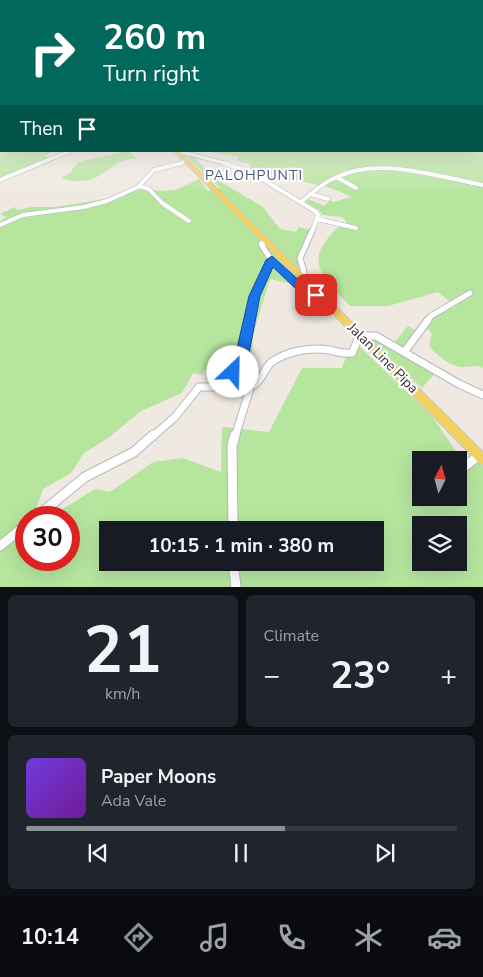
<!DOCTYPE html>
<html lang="en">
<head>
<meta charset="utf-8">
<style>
	body { margin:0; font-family:"Nunito Sans",sans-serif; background:#20242c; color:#f1f3f6; height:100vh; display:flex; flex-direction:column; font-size:19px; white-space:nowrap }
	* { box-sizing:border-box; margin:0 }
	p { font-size:16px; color:#9ea1a6 }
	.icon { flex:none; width:28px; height:28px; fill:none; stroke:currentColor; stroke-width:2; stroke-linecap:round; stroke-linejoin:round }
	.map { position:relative; height:587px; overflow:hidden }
	.sheet { display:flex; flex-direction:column; gap:8px; padding:8px; background:#0d0f14; flex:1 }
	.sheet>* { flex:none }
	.guide { position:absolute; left:0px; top:0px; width:484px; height:152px; box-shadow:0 5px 20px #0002; background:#00695c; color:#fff; overflow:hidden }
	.needle { width:32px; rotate:6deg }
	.tools { position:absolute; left:412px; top:451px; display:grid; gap:10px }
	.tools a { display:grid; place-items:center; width:55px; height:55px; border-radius:0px; background:#171b24; box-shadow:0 5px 20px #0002; font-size:25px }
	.speed { position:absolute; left:15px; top:506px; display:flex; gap:10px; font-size:25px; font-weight:700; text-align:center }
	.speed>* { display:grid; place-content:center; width:65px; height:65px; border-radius:50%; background:#171b24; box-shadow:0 5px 20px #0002; line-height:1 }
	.speed .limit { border:8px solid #d22; background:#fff; color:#111 }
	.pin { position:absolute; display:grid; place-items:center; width:42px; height:42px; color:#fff; margin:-21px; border-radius:10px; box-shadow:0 2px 8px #0006 }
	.me { position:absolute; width:55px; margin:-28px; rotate:24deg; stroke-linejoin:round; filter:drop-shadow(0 0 4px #0008) }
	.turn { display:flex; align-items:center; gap:18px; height:105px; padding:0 20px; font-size:22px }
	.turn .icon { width:65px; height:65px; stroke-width:2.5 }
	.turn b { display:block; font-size:35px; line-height:42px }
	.then { display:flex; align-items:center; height:48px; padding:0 20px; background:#0003; gap:10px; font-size:19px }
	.big { font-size:38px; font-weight:700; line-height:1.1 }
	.sheet .card { flex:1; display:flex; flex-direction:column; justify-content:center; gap:8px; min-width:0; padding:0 18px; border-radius:8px; background:#20242c }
	.sheet .dial { align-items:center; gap:0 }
	.dial b { font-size:65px; line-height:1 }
	.song { display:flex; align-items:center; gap:15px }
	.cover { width:60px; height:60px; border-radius:8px; background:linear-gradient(135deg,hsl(260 70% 55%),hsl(280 70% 35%)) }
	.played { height:5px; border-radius:2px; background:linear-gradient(90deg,#8c9099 60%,#363941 60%) }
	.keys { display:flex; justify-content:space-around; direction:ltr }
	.heat { display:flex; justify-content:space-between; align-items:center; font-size:28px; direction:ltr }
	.sheet .tiles { flex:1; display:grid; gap:8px; grid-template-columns:1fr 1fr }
	.card:last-child { grid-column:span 2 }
	.trip { position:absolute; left:99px; top:521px; width:285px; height:50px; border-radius:0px; background:#171b24; box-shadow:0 5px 20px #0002; font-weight:700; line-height:50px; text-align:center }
	.tabs { display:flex; height:80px; justify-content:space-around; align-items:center; background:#090b0e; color:#9ea1a6 }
	.tabs .icon { width:35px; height:35px }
	.tabs .current { color:#8c9099 }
	.tabs b { font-size:22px; color:#f1f3f6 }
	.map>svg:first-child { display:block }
	.green { fill:#b6e59e; fill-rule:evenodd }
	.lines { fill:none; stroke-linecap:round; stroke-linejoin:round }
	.minor-far4-casing { stroke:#b4b7c1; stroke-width:4.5 }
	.minor-far3-casing { stroke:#b4b7c1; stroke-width:5 }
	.minor-far2-casing { stroke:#b4b7c1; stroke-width:7 }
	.minor-far1-casing { stroke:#b4b7c1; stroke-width:9 }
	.minor-casing { stroke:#b4b7c1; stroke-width:11 }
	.major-casing { stroke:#c9c9c9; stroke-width:2 }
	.minor-far4 { stroke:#fff; stroke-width:3 }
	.minor-far3 { stroke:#fff; stroke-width:4 }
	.minor-far2 { stroke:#fff; stroke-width:5 }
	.minor-far1 { stroke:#fff; stroke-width:7 }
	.minor { stroke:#fff; stroke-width:9 }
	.major { fill:#f2d163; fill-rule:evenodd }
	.route { fill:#1a73e8; stroke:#114b97 }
	.labels { text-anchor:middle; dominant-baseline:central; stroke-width:4.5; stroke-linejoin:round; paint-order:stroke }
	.far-quarter-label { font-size:14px; letter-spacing:1px; fill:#4d5680; stroke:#fff }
	.street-label { font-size:14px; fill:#2e2e2e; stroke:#fff }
</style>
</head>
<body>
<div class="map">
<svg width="483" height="587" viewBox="0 0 483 587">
	<rect width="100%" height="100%" fill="#efe9e1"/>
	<path class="green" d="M483,112V368C477,365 470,367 463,367C450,367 437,355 429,346L432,334L421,321L439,311L456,307L438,292L388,306H350C333,287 306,268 325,242C332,233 336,227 347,222L342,217L323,215L319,210L305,202L308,199L324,206L330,200L333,202L352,197L331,188L296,180H283L278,176L280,172L270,167L263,175L256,173L258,170L249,167L251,164L237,161L239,157L205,151H482Z
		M0,113L1,151H51L46,156L54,161L0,182Z
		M127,151H131L129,153L139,159C106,156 105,192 61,178L70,173L78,162Z
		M192,155L208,160L195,159L209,172L216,175V179L263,207L280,229L296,232L299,227L311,230L298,253L299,266L292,284L270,279L253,335L252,356L219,353L202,375L193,373L182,393L141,411L107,439L84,453L71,473L43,489L33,517L26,518V537L24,544L26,542V560H69V518L50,517L95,489L110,492L153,462L183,458L221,472L222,427L269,432L302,368H342L348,352L356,343L432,416L462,460L483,464V587H0V221L7,217L0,214L15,207L17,210L32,207H55L111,198L144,188L157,191L175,190L199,179L208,191L220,188L187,157ZM421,460H459V498H421ZM421,525H459V562H421ZM108,530H375V562H108Z
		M408,326L420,333L409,352L436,372L422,388L371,340L377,336L393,344Z"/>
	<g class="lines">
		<g class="minor-far4-casing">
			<path id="minor-far4" d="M178,151L228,164
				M38,164L70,151
				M180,164L185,160"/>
		</g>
		<g class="minor-far3-casing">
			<path id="minor-far3" d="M224,163L252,173L315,211L318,215L312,232
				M263,178L269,173
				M338,178L356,188
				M0,180L41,163
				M139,186L149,189L162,203L189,221
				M311,194L328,199
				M301,202C313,192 324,182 339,176C383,157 439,177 483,185
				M317,219L356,228
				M0,225L23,215L84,207L107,201L138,187L154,170L182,163"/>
		</g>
		<g class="minor-far2-casing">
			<path id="minor-far2" d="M266,241L261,244C274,267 296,287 320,297
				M303,278L304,272L300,258L312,231
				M248,321L254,297L272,260
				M427,321L431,316L470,293"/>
		</g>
		<g class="minor-far1-casing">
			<path id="minor-far1" d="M362,336H376L459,384L483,395
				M405,351L428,320
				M216,361L233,373
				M232,375L254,385C263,379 264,367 273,361C289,351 310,347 329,350C337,352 343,354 352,353L360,335
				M152,437L175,417L199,387H219C239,367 243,347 248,320
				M235,437L251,385"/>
		</g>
		<g class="minor-casing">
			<path id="minor" d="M459,471L478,456
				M35,518L85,477L134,452L153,435
				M233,530L232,446L235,435
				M0,546L26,525
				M233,562L236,587"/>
		</g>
		<g class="major-casing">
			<path id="major" d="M174,151H179L483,452V464L479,463Z"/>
		</g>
		<use href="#minor-far4" class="minor-far4"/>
		<use href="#minor-far3" class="minor-far3"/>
		<use href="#minor-far2" class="minor-far2"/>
		<use href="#minor-far1" class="minor-far1"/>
		<use href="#minor" class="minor"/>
		<use href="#major" class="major"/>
	</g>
	<linearGradient id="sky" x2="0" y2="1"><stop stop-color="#7abfeb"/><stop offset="0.58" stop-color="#f8f5f2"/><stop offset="1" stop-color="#f8f5f2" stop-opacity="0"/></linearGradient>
	<rect width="483" height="194" fill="url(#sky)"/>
	<path class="route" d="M272,256L302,283L321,295L316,299L295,288L273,267L260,296L248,359L238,377L233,379L228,377L226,372L235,357L249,296L266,260Z"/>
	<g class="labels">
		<g class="far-quarter-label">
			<text x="254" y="175">PALOHPUNTI</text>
		</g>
		<g class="street-label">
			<text transform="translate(383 358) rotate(45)">Jalan Line Pipa</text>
		</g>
	</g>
</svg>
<div class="tools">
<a><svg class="needle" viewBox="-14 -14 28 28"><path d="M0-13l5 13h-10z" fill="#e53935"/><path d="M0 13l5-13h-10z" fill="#9ea1a6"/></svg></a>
<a><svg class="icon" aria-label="layers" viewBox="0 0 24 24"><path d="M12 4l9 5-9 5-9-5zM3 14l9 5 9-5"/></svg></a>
</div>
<div class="speed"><div class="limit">30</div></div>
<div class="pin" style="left:316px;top:295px;background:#d93025"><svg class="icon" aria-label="arrive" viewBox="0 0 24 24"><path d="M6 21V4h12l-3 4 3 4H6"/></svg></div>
<svg class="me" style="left:233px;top:372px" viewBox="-20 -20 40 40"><circle r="19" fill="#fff"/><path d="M0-13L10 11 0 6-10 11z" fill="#1a73e8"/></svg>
<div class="trip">10:15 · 1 min · 380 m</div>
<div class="guide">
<div class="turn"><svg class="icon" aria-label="right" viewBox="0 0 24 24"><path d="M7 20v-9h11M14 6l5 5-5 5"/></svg><div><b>260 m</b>Turn right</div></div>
<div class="then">Then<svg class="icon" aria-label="arrive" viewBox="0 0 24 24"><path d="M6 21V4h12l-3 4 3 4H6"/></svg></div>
</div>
</div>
<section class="sheet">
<div class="tiles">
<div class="card dial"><b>21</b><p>km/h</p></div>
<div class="card"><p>Climate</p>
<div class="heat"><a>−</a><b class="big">23°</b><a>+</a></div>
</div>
<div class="card">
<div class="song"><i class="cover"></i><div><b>Paper Moons</b><p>Ada Vale</p></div></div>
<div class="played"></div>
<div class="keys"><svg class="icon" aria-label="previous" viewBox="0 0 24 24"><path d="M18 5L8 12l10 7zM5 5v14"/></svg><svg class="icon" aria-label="pause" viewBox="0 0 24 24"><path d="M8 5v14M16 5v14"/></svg><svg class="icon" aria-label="next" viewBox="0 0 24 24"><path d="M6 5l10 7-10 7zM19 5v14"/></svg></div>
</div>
</div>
</section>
<nav class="tabs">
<b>10:14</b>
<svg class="icon current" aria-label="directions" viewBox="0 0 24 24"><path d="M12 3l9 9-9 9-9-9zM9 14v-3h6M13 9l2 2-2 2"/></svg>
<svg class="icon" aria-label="music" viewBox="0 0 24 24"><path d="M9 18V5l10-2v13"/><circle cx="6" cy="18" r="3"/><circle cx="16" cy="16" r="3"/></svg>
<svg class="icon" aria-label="phone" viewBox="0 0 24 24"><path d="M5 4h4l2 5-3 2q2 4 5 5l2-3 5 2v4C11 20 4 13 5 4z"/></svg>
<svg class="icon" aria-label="climate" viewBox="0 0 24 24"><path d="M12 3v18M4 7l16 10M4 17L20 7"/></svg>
<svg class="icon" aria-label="car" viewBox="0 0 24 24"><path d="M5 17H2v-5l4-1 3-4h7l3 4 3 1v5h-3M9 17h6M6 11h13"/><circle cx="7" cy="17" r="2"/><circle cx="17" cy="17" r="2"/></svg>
</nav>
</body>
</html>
